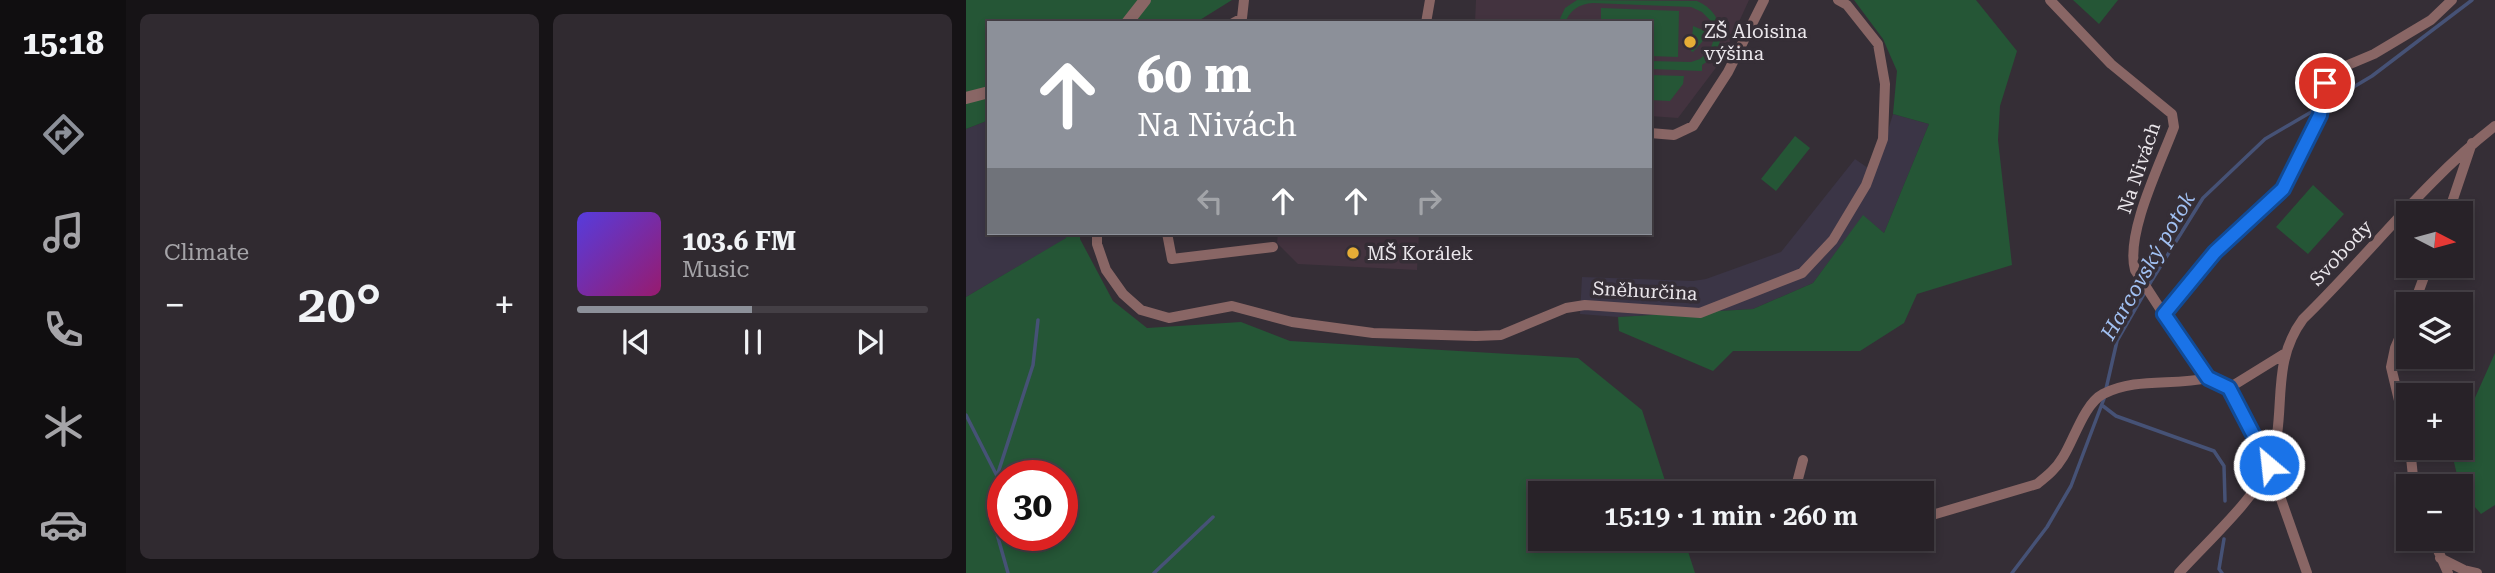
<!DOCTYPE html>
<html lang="en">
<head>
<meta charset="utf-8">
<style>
	body { margin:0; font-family:"Roboto Serif",serif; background:#302a30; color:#f1f3f6; height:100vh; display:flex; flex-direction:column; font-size:26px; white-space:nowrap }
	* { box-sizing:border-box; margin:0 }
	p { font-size:23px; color:#a5a4a8 }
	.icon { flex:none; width:38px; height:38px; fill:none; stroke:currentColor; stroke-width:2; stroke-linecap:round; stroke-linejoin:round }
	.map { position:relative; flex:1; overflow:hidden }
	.sheet { display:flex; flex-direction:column; gap:14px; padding:14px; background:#161316; width:840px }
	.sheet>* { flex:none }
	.hud { position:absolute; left:21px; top:21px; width:665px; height:214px; border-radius:0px; box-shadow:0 4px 10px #0003,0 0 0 2px #443f45; background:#8c9099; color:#fff; overflow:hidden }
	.needle { width:46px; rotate:96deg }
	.fabs { position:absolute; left:1430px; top:201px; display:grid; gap:14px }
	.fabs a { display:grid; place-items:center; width:77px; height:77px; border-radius:0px; background:#282228; box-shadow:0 4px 10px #0003,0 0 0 2px #443f45; font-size:35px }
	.speed { position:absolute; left:21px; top:460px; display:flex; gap:14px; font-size:35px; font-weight:700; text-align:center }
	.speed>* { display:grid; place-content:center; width:91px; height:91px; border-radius:50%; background:#282228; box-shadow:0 4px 10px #0003,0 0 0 2px #443f45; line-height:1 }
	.speed .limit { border:10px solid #d22; background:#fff; color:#111 }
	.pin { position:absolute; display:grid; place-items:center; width:60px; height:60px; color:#fff; margin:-30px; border:4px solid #fff; border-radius:50%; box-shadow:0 2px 7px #0007 }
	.me { position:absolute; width:77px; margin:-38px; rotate:332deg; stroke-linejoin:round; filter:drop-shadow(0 0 5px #0008) }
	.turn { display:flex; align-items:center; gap:24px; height:147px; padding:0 35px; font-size:32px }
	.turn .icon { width:91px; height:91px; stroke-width:2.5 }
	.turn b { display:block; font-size:49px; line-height:60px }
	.lanes { display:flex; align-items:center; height:66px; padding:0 35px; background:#0003; justify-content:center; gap:35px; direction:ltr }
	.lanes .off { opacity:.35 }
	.big { font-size:52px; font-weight:600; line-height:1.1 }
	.sheet .tile { flex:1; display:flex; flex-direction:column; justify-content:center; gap:10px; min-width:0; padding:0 24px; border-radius:10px; background:#302a30 }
	.song { display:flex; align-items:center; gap:21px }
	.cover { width:84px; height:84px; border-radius:10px; background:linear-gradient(135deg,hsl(250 70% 55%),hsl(320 70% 35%)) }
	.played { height:7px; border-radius:4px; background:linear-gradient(90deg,#8c9099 50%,#443f45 50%) }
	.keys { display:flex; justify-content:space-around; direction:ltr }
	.heat { display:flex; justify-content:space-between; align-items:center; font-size:38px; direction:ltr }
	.sheet .tiles { flex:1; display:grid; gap:14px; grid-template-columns:repeat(2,1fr) }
	.trip { position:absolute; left:562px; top:481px; width:406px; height:70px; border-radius:0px; background:#282228; box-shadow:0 4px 10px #0003,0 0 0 2px #443f45; font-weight:600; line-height:70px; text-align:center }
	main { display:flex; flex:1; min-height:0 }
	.tab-bar { display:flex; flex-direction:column; width:126px; justify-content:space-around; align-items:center; background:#100e10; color:#a5a4a8 }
	.tab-bar .icon { width:49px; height:49px }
	.tab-bar .active { color:#8c9099 }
	.tab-bar b { font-size:32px; color:#f1f3f6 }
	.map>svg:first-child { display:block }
	.industrial { fill:#3b3546 }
	.education { fill:#43333f }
	.green { fill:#255636; fill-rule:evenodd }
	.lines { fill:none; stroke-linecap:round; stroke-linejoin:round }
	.stream { stroke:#465276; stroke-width:3.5 }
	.minor { stroke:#896665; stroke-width:10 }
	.tertiary { stroke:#896665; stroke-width:12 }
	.route-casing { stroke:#114b97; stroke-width:18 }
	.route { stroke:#1a73e8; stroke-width:12 }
	.poi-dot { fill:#e6ad36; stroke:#352e36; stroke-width:2.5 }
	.labels { text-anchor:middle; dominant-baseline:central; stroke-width:7; stroke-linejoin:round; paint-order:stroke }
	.poi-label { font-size:19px; fill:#eae6eb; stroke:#352e36; text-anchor:start }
	.street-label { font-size:19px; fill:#eae6eb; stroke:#352e36 }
	.water-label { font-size:21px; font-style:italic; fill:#a1c0f2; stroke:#352e36 }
</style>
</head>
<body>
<main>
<nav class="tab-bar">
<b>15:18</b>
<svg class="icon active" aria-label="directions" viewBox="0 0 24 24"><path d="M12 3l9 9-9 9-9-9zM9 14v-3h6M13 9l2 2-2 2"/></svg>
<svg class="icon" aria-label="music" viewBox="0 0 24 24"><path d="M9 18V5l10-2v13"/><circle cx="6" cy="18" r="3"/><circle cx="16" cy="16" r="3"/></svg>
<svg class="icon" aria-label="phone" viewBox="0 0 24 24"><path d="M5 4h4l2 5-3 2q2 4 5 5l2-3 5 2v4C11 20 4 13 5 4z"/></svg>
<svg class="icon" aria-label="climate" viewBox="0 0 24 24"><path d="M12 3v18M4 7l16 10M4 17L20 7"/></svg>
<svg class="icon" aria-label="car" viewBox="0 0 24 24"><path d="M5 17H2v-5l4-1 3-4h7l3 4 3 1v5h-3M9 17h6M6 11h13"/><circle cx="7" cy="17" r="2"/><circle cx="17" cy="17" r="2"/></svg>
</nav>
<section class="sheet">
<div class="tiles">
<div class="tile"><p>Climate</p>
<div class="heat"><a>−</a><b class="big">20°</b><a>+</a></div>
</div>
<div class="tile">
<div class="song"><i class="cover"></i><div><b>103.6 FM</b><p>Music</p></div></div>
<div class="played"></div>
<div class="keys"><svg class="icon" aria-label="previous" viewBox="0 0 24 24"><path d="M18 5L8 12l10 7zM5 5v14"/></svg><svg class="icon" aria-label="pause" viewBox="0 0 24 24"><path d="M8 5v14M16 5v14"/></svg><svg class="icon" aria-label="next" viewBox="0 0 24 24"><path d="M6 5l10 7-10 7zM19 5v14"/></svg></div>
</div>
</div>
</section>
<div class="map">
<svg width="1529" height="573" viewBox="0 0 1529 573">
	<rect width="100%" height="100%" fill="#352e36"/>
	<path class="industrial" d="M927,114L963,124L918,233L897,216L847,283L787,309L652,317L614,314L616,277L727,281L740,279L815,252L889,159L909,173Z
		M23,120V233H101V238L0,297V129Z"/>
	<path class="education" d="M510,0H783L755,61L712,118L684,116V23H509Z
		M312,233H453L451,270L332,264L311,243Z"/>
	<path class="green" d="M0,0H266L229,23H23V120L0,129Z
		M611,0L731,1C760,13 763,49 736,65V71L684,69V61L725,62L734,59L744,50L748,39L745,21L736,12L725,7L627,3C613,4 604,10 599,23H592L599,8Z
		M888,0H1010L1051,51L1034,106L1032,140L1046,265L951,294L938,323L894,351H767L747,371L653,331L652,317L787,309L847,283L897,215L918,233L963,124L927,114L931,71L917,39Z
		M1107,0H1152L1133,24Z
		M635,8L713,11L712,57L684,56V23H635Z
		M727,26L744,33L727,52L725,51Z
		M684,75L718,76L717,84L704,101L684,100Z
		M829,136L844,148L810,191L795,179Z
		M1347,185L1378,214L1342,254L1310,227Z
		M101,233H114V239L147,301L181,328L275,322L324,341L612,358L676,410L703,493L574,494V539H718L729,573H0V297L100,238ZM37,476H96V536H37Z
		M1529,353V505L1515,514L1495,491L1485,450L1494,448L1495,429Z"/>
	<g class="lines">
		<path class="stream" d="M1359,104L1406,76L1506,0
			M1140,389L1151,341L1186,280L1237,198L1299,139L1352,108
			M1137,406L1150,416L1248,451L1258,466L1259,501
			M0,415L31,476V534L42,573
			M31,476L67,365L72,320
			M188,573L247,517
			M1046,573L1081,527L1105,486L1139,396
			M1256,573L1253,569L1258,539"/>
		<path class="minor" d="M1084,0L1145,64L1206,114L1208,127C1195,162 1159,234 1169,270L1219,347L1242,378L1263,388L1303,465L1341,573
			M267,23L276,18L278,0
			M460,23L464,0
			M684,133L708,135L727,126L762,72L798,0
			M1482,214L1506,143
			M131,233V244L140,270L157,294L175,310L203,318L266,306L326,322L407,333L510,336L535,335L600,308L619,305L734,313L836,273L867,240L900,185L917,139L919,84L912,44L881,5L872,0
			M201,233L206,259L307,247
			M1448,304L1462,266
			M1198,314L1249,252L1317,189L1354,115L1359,83L1370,70L1408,54L1465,20L1486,0
			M1442,318L1429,348L1425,367L1442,438
			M1263,388L1318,354
			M1444,448L1448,486
			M828,494L837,460
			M956,518L1071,484C1081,476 1090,469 1097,457C1108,440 1118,404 1137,394C1170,377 1207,386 1242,378
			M855,539H886
			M1467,539L1482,573
			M1474,558L1498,570L1511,573
			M1213,573C1238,545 1290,498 1303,465C1323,416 1302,366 1337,319C1402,256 1457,182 1529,126"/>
		<path class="tertiary" d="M161,23L179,0
			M0,98L23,92"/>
	</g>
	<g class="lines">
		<g class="route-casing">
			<path id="route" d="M1303,465L1263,388L1242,378L1198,314L1249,252L1317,189L1354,115L1359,83"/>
		</g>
		<use href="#route" class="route"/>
	</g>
	<g class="poi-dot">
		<circle cx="724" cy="42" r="7"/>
		<circle cx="387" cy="253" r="7"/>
	</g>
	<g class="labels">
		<g class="poi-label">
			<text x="738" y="31">ZŠ Aloisina<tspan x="738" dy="22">výšina</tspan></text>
			<text x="401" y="253">MŠ Korálek</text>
		</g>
		<g class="street-label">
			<text transform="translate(1173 168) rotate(-71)">Na Nivách</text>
			<text transform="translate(1375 253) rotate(-47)">Svobody</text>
			<text transform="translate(679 291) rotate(3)">Sněhurčina</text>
		</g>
		<g class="water-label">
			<text transform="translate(1182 266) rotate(-60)">Harcovský potok</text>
		</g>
	</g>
</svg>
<div class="fabs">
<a><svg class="needle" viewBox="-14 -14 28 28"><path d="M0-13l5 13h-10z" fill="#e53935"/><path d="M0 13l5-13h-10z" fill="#a5a4a8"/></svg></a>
<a><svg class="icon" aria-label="layers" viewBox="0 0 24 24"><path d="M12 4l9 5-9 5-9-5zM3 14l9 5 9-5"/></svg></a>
<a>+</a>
<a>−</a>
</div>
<div class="speed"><div class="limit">30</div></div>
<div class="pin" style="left:1359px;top:83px;background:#d93025"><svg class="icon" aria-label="arrive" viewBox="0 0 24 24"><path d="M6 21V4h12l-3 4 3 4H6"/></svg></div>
<svg class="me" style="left:1303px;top:465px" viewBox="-20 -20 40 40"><circle r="17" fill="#1a73e8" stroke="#fff" stroke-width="3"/><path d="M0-11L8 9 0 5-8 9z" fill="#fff"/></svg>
<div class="trip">15:19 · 1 min · 260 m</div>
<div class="hud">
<div class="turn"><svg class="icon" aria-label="ahead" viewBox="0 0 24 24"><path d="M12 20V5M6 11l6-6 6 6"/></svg><div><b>60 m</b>Na Nivách</div></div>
<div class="lanes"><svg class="icon off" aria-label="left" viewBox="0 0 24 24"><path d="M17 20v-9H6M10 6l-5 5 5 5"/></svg><svg class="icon" aria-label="ahead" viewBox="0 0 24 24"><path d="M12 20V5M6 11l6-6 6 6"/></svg><svg class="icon" aria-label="ahead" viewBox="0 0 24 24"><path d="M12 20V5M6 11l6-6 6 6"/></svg><svg class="icon off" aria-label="right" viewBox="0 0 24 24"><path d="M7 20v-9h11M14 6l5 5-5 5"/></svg></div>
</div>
</div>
</main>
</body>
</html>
